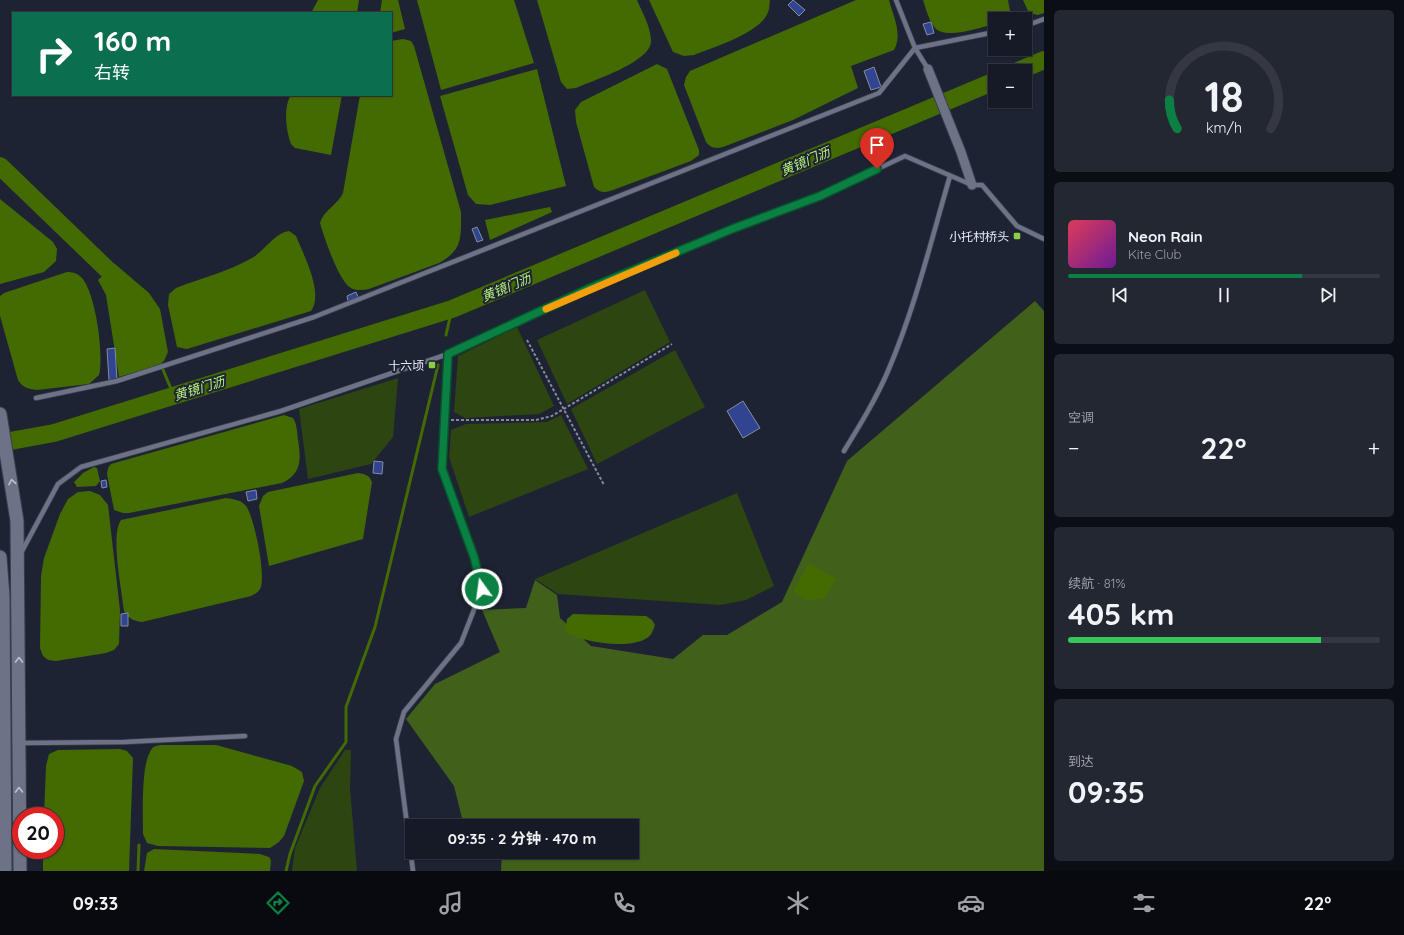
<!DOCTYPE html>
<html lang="zh">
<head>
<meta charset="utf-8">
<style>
	body { margin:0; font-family:Quicksand,"Noto Sans SC",sans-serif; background:#232732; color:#f1f3f6; height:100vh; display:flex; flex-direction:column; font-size:15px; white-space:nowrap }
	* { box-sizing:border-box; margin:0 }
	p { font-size:13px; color:#9ea1a7 }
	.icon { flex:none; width:22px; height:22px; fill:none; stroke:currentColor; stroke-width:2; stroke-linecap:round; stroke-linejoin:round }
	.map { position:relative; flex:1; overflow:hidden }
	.side { display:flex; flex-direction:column; gap:10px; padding:10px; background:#0c0e15; width:360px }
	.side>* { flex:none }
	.top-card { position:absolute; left:12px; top:12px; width:380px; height:84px; border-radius:0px; box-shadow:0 1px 3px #0004,0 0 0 1px #353843; background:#0b6e4f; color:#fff; overflow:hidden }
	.buttons { position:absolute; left:988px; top:12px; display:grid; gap:8px }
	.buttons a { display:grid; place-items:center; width:44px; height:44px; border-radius:0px; background:#161a26; box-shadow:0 1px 3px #0004,0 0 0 1px #353843; font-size:20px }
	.speed { position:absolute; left:12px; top:807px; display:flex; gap:8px; font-size:20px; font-weight:700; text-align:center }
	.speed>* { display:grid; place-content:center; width:52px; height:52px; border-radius:50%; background:#161a26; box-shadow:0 1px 3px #0004,0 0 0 1px #353843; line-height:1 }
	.speed .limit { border:6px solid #d22; background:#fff; color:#111 }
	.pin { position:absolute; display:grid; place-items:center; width:34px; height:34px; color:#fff; margin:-41px -17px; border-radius:50% 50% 50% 0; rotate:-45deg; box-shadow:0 0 4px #0007 }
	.pin .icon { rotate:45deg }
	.me { position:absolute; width:44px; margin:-22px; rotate:346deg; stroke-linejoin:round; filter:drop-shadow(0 0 3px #0008) }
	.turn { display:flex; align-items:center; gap:14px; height:84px; padding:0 16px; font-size:18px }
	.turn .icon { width:52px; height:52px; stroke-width:2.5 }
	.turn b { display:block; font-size:28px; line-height:34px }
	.big { font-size:30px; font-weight:700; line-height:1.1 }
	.side .widget { flex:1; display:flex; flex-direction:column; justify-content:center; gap:6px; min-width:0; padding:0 14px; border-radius:6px; background:#232732 }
	.side .dial { align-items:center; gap:0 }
	.dial svg { height:104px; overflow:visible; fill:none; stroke:#353843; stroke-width:7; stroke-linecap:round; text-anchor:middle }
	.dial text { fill:#f1f3f6; stroke:none }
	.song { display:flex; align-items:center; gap:12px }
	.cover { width:48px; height:48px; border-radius:6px; background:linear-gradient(135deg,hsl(350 70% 55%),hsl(280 70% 35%)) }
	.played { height:4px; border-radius:2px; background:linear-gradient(90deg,#0b8043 75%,#353843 75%) }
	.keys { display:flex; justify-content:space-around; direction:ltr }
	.heat { display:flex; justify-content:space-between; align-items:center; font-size:22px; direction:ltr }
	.charge { height:6px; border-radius:3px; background:linear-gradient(90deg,#34c759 81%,#353843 0) }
	.trip { position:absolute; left:405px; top:819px; width:234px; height:40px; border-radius:0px; background:#161a26; box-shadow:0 1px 3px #0004,0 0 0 1px #353843; font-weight:700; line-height:40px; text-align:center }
	.tabs { display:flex; height:64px; justify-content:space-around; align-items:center; background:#090a0f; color:#9ea1a7 }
	.tabs .icon { width:28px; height:28px }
	.tabs .current { color:#0b8043 }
	.tabs b { font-size:18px; color:#f1f3f6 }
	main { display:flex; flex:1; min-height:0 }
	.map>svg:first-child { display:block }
	.green { fill:#2d4511 }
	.forest { fill:#41611b }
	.water { fill:#436b01 }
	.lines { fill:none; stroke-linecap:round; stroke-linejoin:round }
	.stream { stroke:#436b01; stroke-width:3 }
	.river { stroke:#436b01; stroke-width:18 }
	.building { fill:#304491; stroke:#858da0 }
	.service-casing { stroke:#393d4b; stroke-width:6 }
	.minor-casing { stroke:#393d4b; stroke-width:11 }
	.secondary-casing { stroke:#393d4b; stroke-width:15 }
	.path { stroke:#868b98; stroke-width:2; stroke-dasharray:3 2; stroke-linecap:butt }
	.service { stroke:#6c7386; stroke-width:4.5 }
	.minor { stroke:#6c7386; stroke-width:9 }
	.secondary { stroke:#6c7386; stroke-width:13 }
	.oneway { stroke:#bdc2cf }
	.route-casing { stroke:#07532c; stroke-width:10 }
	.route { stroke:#0b8043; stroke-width:7 }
	.slow { stroke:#f59e0b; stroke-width:7 }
	.poi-dot { fill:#8ecd43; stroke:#1e2333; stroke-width:1.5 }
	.labels { text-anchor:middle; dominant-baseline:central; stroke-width:4; stroke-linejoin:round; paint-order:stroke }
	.poi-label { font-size:12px; fill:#e8ecf7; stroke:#1e2333; text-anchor:end }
	.water-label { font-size:13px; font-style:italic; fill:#b8f27c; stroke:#1e2333 }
</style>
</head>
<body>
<main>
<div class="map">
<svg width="1044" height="871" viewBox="0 0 1044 871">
	<rect width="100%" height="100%" fill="#1e2333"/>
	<path class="green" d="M645,290L670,342L567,404L537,340Z
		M517,327L554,406L539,414L465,418L454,412L458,356Z
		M675,350L705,407L597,464L571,409Z
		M398,378L393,437L371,464L308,479L299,409Z
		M561,415L588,469L469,517L449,457L451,430L466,424L547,422Z
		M737,493L774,586L746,600L721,605L558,594L535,579Z
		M345,750H351L350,788L357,871H292L295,848L320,788Z"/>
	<path class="forest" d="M1035,301L1044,311V871H501L502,853L499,852H632V826H464L454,786L406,719L435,684L500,652L482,610L526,608L535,580L557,595L560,618L591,646L673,659L703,635H727L782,602L847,461Z"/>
	<path class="water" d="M318,0H359L357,13H311Z
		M382,0H398L405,29L391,33V13H380Z
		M417,0H514L534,63L441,90Z
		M537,0H637C642,12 651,27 651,41C651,62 594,80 576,88L567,89L561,82Z
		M649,0H770C769,4 770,9 768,12C761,33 714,47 694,55L684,56L673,52Z
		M856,0H889C893,16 903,34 894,50L851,66L858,88L793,120L723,147C715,149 711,148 706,142L684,85L686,77L690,71Z
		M923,0H1008L1010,11L1006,19H995V24C981,27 946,40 935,28C929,21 926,9 923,0Z
		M1023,0H1044V13L1038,15L1029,13Z
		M403,39L411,41L414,46L461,212C461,237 463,250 439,263L369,289C363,290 356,291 351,288C339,282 324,237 320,223C323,211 338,204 343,193L360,95H391V41Z
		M657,64L667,69L699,150V155L691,161L613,190C605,193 600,193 594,187L576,122L575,110L581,102Z
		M537,69L566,186L490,205L476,204L468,195L440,96Z
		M291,95H342L331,155L295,148L291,144C286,131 283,107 291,95Z
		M0,199L53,242L57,249L56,261L44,272L0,284Z
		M550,207L552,212L490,240L485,220Z
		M289,231L296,236C304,256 324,293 311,311L187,349L177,347L168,305L169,294L176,288C199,279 232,270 252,258C264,251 275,233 289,231Z
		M115,264L149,293L160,309L168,352L164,361L157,366L119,377L106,295L98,280Z
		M67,272C72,272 77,273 81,277C96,292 104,356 99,375L89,384L37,390C29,389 23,388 18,380L0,316V296L4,293Z
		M284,415L293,418C297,424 297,432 298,440C301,459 302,474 282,483L129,513H123L114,510L107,474L108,468L111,464Z
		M94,467L97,468L100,481L96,486L77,487L74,482L83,473Z
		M358,473C365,474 369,475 372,482L363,539L269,566L259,506L263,496L268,492Z
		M90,491L100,495L108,505L120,610L119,644L114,650L106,653L56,661L48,660L43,656L40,648L41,576L44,558L60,514L68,499L78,492Z
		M226,498C234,499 241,500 246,506C254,516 267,578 260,589C257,594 251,596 247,597L142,622C133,621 128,618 124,611C122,591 110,535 121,520Z
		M809,563L837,579L823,599L806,600L793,591Z
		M573,614L646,616L652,620L655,625C653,630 652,635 647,638C629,650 582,642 565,632L567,619Z
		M160,745H216L292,766L302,772L304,781L284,836L279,842L270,848L158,846L147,843L143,834C143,815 141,767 150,752C152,747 155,746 160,745Z
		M120,749L127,751L133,758L129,871H43V850H55V816H44L46,766L49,754L58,750Z
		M154,849L260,854L269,857L271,860L270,871H144L147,853Z"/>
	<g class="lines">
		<path class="stream" d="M446,335L452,309
			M159,360L174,396
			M138,871L139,845
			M286,871L290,854L315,786L346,742V707L375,627L438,365"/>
		<path class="river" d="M1018,71L1044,60
			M0,166L112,274
			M0,443L54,433L452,309L995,81"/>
	</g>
	<path class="building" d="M793,0L805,10L799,16L788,5Z
		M931,22L934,33L927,35L923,24Z
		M874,67L881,87L871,90L864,71Z
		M477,227L483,240L477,242L472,229Z
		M356,292L358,297L348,301L347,296Z
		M115,348L117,380H109L107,349Z
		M743,401L760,428L743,438L727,411Z
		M374,461L383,462L382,474L373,473Z
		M106,480L107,487L102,488L101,481Z
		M256,490L257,499L248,501L246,492Z
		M128,613V626H121V614Z"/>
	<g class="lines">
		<g class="service-casing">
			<path id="service" d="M896,0L915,48L928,69
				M1025,26L1044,19
				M36,398L117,381L314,317L879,93L915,48L995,32
				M844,451C860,425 876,399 888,371C915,308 931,241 950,176
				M21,553L58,484L81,467L281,411L448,354L590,288L732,229L820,196L905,156L972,185H982L1017,226L1044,239
				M20,743L124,742L245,736
				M413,871L396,739L404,712L461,643L482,589L474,557L442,469L448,354"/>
		</g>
		<g class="minor-casing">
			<path id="minor" d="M928,69L961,152L972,185"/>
		</g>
		<g class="secondary-casing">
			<path id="secondary" d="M0,414L17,521L20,871
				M0,557L3,596L5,871"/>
		</g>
		<path class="path" d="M527,340L604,485
			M451,420H536L552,416L672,344"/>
		<use href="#service" class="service"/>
		<use href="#minor" class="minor"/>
		<use href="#secondary" class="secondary"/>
	</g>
	<defs><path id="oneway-chevron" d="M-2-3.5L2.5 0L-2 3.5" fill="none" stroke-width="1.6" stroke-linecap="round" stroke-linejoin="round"/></defs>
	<g class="oneway">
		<use href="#oneway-chevron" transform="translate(12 482) rotate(-100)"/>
		<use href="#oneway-chevron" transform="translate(19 660) rotate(-90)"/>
		<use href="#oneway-chevron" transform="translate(19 790) rotate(-91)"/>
	</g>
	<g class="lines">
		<g class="route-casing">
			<path id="route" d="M482,589L474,557L442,469L448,354L590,288L732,229L820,196L877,169"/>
		</g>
		<use href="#route" class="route"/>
		<path class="slow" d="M546,309L676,253"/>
	</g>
	<g class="poi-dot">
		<rect x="1013" y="232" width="8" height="8" rx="2"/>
		<rect x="428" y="361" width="8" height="8" rx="2"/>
	</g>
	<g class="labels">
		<g class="poi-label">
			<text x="1009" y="236">小托村桥头</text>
			<text x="424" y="365">十六顷</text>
		</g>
		<g class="water-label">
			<text transform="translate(805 161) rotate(-23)">黄镜门沥</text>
			<text transform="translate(506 287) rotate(-23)">黄镜门沥</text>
			<text transform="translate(199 388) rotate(-17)">黄镜门沥</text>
		</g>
	</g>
</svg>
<div class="buttons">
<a>+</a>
<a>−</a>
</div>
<div class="speed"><div class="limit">20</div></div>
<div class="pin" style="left:877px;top:169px;background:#d93025"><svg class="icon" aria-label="arrive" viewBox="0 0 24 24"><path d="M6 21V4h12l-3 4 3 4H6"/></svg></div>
<svg class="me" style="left:482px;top:589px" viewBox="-20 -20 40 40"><circle r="17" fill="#0b8043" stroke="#fff" stroke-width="3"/><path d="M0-11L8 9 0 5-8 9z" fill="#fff"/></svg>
<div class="trip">09:35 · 2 分钟 · 470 m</div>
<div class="top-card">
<div class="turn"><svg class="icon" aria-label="right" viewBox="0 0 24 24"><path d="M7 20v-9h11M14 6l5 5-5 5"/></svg><div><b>160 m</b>右转</div></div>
</div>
</div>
<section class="side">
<div class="widget dial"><svg viewBox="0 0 100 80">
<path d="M14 69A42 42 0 1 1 86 69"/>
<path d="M14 69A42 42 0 0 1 8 47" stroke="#0b8043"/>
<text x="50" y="56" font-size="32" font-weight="700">18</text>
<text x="50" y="72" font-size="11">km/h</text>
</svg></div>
<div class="widget">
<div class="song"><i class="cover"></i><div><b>Neon Rain</b><p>Kite Club</p></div></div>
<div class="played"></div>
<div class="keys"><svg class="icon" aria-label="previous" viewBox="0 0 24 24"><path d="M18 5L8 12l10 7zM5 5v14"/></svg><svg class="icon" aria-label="pause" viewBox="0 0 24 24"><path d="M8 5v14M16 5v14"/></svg><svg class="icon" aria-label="next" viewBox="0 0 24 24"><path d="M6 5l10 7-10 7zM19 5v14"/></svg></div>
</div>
<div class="widget"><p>空调</p>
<div class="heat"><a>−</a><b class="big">22°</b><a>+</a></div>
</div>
<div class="widget"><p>续航 · 81%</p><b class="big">405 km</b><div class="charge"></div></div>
<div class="widget"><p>到达</p><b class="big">09:35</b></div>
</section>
</main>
<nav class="tabs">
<b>09:33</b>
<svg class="icon current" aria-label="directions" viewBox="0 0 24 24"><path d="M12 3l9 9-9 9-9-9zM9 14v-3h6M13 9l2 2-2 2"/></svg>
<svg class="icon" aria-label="music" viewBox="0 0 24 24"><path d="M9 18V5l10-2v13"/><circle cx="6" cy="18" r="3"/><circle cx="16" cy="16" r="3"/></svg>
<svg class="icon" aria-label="phone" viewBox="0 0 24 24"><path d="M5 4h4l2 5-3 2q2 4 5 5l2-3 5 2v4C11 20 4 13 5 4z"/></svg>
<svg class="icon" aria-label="climate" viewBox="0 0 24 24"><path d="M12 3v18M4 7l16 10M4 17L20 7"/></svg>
<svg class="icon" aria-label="car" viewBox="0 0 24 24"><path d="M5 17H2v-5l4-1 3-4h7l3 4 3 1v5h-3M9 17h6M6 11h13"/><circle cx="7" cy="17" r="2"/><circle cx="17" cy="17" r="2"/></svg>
<svg class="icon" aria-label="filters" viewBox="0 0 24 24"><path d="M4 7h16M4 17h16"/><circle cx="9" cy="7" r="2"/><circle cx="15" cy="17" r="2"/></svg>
<b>22°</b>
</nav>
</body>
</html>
